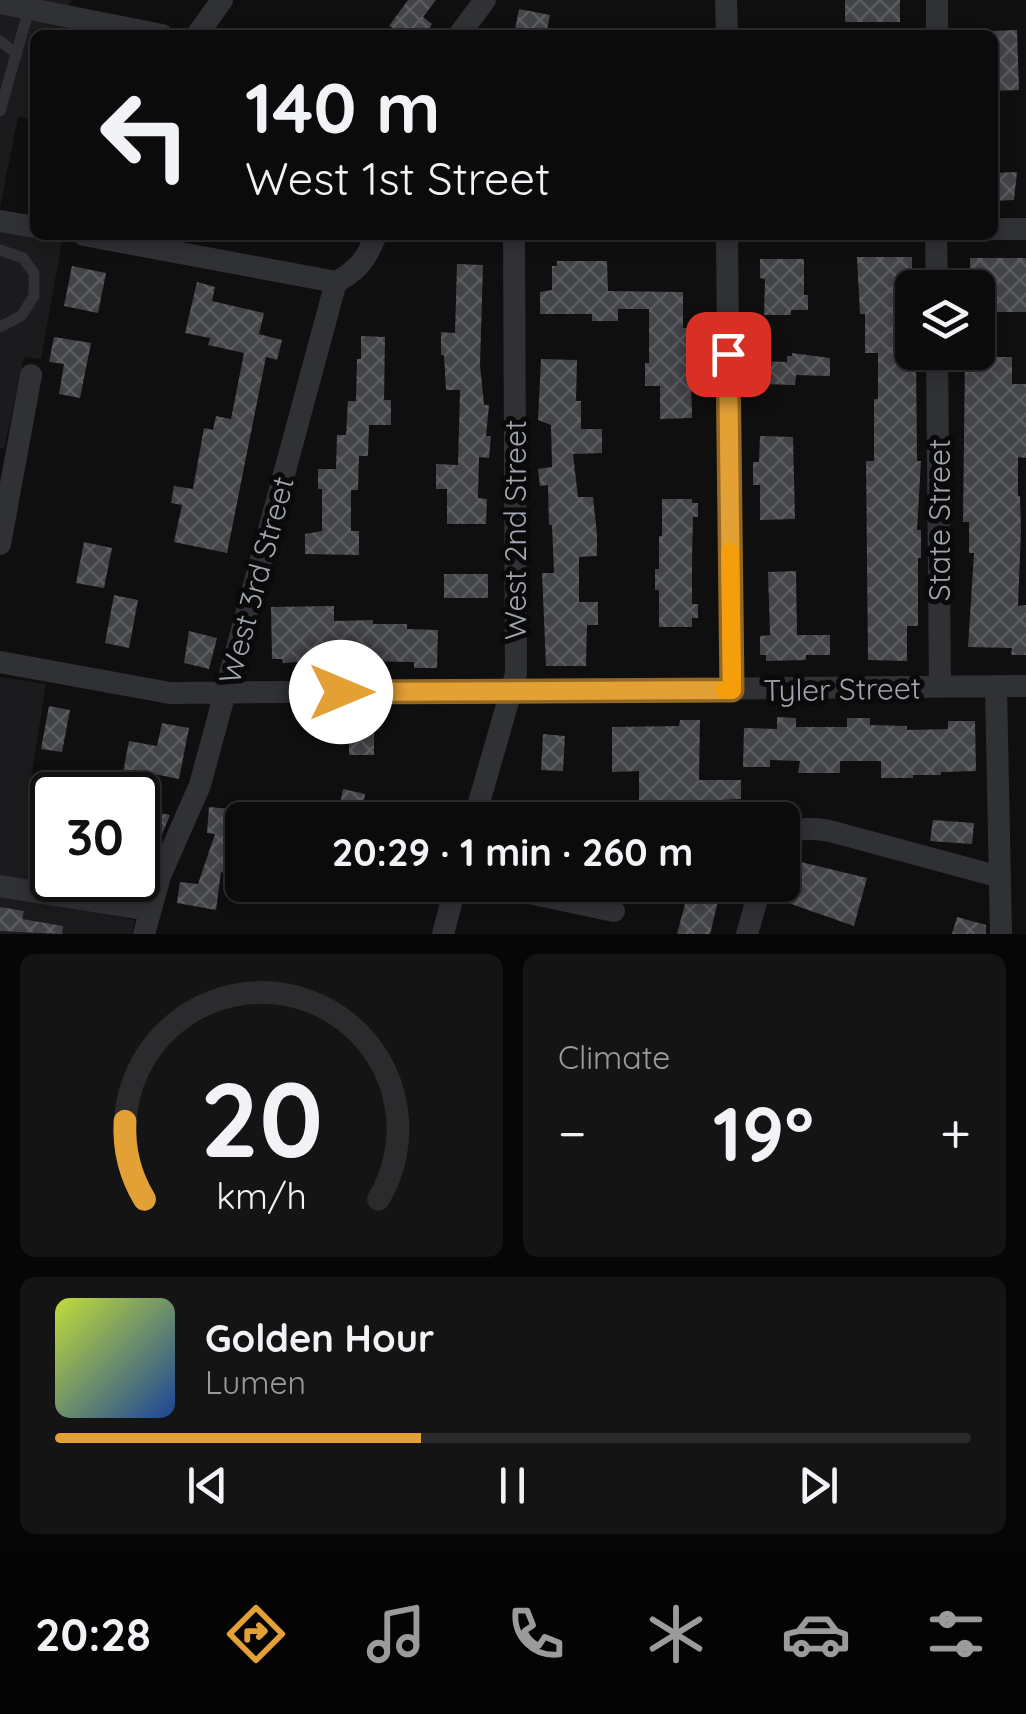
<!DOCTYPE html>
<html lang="en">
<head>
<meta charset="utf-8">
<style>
	body { margin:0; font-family:Quicksand,sans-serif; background:#141415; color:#f1f3f6; height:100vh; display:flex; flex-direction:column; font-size:38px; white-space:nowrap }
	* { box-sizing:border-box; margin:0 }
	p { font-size:32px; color:#9a9b9d }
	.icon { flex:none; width:55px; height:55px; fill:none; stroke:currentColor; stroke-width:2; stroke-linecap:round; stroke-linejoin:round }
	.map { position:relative; height:934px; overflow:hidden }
	.panel { display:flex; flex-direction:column; gap:20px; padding:20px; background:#060607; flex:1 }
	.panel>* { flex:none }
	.hud { position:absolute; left:30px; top:30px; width:968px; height:210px; border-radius:15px; box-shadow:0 5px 15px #0003,0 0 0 2px #2b2b2d; background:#0b0b0c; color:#f1f3f6; overflow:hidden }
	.buttons { position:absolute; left:895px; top:270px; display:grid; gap:20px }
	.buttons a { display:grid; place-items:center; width:100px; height:100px; border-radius:15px; background:#0b0b0c; box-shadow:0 5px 15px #0003,0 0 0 2px #2b2b2d; font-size:50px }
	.speed { position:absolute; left:30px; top:772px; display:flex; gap:20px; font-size:50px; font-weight:700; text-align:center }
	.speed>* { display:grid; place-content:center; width:130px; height:130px; border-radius:50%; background:#0b0b0c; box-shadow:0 5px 15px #0003,0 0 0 2px #2b2b2d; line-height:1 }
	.speed .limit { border:5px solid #111; border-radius:15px; background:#fff; color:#111 }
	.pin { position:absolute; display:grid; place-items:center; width:85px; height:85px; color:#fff; margin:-42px; border-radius:20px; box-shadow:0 5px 15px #0006 }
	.me { position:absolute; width:110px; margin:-55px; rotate:90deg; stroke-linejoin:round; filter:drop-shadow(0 0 8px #0008) }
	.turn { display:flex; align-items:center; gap:35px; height:210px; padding:0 50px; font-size:45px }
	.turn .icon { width:130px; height:130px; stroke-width:2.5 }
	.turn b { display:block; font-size:70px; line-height:85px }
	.big { font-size:75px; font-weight:700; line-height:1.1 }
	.panel .tile { flex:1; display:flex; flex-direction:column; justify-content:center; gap:15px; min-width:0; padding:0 35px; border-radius:15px; background:#141415 }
	.panel .dial { align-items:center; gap:0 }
	.dial svg { height:260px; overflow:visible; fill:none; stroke:#2b2b2d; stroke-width:7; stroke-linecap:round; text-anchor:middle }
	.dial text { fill:#f1f3f6; stroke:none }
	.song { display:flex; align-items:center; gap:30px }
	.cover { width:120px; height:120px; border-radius:15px; background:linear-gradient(135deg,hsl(70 70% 55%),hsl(220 70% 35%)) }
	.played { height:10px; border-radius:5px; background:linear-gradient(90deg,#e3a034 40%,#2b2b2d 40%) }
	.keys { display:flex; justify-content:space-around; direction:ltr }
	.heat { display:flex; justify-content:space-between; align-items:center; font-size:55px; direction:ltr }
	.panel .tiles { flex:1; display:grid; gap:20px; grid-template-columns:1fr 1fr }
	.tile:last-child { grid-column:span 2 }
	.trip { position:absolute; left:225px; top:802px; width:575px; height:100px; border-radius:15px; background:#0b0b0c; box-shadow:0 5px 15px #0003,0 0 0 2px #2b2b2d; font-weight:700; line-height:100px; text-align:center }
	.tab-bar { display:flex; height:160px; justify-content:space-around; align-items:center; background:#040405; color:#9a9b9d }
	.tab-bar .icon { width:70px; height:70px }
	.tab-bar .selected { color:#e3a034 }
	.tab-bar b { font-size:45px; color:#f1f3f6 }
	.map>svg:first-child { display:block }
	.built { fill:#1b1b1d }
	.building { fill:url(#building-cross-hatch) }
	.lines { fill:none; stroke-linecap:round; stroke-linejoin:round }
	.lane { stroke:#303135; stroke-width:11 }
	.street { stroke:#303135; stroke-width:22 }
	.route-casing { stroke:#946822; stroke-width:25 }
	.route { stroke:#e3a034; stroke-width:18 }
	.slow { stroke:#f59e0b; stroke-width:18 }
	.labels { text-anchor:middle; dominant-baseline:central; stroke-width:10; stroke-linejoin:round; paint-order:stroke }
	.street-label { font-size:30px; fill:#a1a6b0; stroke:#0a0a0b }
</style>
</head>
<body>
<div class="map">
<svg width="1026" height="934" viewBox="0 0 1026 934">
	<defs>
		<pattern id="building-cross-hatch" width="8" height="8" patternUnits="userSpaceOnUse" patternTransform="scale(2.5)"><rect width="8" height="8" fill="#434448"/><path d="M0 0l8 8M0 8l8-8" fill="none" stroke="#5b5c60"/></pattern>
	</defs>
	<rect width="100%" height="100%" fill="#0f0f10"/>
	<path class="built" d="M0,0H72L67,8L104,35H35V119L18,117L0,208Z
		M0,231L62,241L41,359L24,357L4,449L0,448Z
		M0,677L46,684L29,790L56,795H52V880H97L91,911L135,920L132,934H0Z"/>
	<path class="building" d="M408,0H436L423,17L432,24L425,35H387L393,28L389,26Z
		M845,0H900V22H845Z
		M519,9L550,15L546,35H514Z
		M1017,30L1019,90L992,91V31Z
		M1017,172L1014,200L992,201V173Z
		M857,257H912V285H906L907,327L912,330V352H916L917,461H921L917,530H921V558H918V626H907V661L868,660L866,461H874V399H878V353H865V314H860Z
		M970,258H1026V312H978V277H970Z
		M760,259H804V295H808V310H791V315H764L765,279L760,278Z
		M557,261H607L608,291L683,292V328H690L692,418L660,419V386H645V363H649V309H618V321H592V314H540V292L552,290V266H557Z
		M457,264L483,265L480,365L484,405H489L486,436H491L489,458L479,457L478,498L487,499L486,524H447V489H436V464L458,465L460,390H446L444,355H441V332L455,333Z
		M72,266L106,273L98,313L64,306Z
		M197,282L215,287L212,301L264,313L259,334L282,340L277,360L266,357L227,553L174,542L182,505L171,503L174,486L193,489L204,428L213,430L216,416L231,419L244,353L208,345L210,338L185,333Z
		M361,336L385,337L384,400H391V425H369L368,456H359L358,490H351V531H359V555L305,554V534L322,531V489H318V469H336L337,435H346L348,401H356L357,359H361Z
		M54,337L91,343L80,398L59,394L64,364L49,362Z
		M792,353L830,358V376L796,375L795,385L758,384L759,361L787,362V356H792Z
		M965,357H1012V384H1026V458L1018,457V496H1020L1021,530L1018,606L1026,605V655H1011L1012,648L968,647L974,553H969V522H963Z
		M541,359L577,360L576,401H581V429H602V453L573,454L578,497H593L597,534V556L579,557V602H598V625H587L586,666H546L542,573H554L552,525H549L548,485L540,486L538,469L552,467L551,425L538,420Z
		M760,436L793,437L795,519L760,520V485H753V462H759Z
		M662,499H692V503H698V517H693L692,558V604H698V618H692V627H659V590H655V569H659V536H662Z
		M84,542L112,548L104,588L76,583Z
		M796,571L797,635H830V655H806V660L766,661V655H760V636L770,635L768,572Z
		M444,574H488V598H444Z
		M114,595L138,600L129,648L105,643Z
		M334,606V621L373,620V624H407V629L438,630L437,668H414V662L351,661V658L283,663L282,659H272L271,607Z
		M189,631L217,638L209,669L184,663Z
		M49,706L70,710L62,752L41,749Z
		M777,717L796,718V727H847V718H870V725L907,726V730L948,729V721H975L976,771L941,772V775H913V778H881V761H840V773H798L800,761L770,760V767H743L744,728L777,729Z
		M349,720H374V755H349Z
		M680,720H700L699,780H741V799L639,804V771L612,772V727L679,726Z
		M162,723L189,728L179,779L144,772L142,782L122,778L129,741L157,746Z
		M543,734L565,736L563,771L541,770Z
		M343,789L365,794L363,805L402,811L403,802L461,811L459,820H337Z
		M209,807L242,810V857L236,877L221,872L216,910L177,903L180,882L198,884L215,834L207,833Z
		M147,811L170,815L161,837L143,834Z
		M933,820L974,823L972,844L930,841Z
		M801,862L867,878L854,926L788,903Z
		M690,885H722L710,934H677Z
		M0,907L24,911L22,919L63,926L62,934L0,931Z
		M957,917L986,925V934H952Z"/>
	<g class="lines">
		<path class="lane" d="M0,41L17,54
			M0,111L29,9
			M0,250L23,258L34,273V296L21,316L0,327"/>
		<path class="street" d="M726,0L727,35
			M0,3L162,35
			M197,35L222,0
			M459,35L485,0
			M937,35V0
			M0,221L35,227
			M992,229H1026
			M84,235L336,282
			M727,235L731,690
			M936,235L937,288
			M937,352L940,687
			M0,544L31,375
			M0,662L170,693L1026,686
			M996,687L1001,934
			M474,820L516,674L514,235
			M782,838C798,826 812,828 830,831L1000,877
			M0,886L149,910
			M456,886L529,893L614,911
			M144,934L160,876L200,785L336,282C358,271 367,258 376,235
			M443,934L456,885
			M747,934L761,885"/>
	</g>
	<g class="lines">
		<g class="route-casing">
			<path id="route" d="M341,692L732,690L728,354"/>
		</g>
		<use href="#route" class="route"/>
		<path class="slow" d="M725,690H732L730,552"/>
	</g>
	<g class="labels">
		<g class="street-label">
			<text transform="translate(939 520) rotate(-90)">State Street</text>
			<text transform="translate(515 530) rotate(-90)">West 2nd Street</text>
			<text transform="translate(256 580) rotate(-75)">West 3rd Street</text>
			<text transform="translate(842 689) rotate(-1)">Tyler Street</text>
		</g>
	</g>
</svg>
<div class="buttons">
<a><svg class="icon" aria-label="layers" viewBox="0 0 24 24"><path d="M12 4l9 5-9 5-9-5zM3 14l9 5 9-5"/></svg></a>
</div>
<div class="speed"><div class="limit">30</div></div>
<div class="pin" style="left:728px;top:354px;background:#d93025"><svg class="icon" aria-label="arrive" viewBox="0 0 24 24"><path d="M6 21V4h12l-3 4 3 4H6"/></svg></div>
<svg class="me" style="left:341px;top:692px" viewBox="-20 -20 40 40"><circle r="19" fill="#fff"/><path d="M0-13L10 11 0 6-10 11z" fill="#e3a034"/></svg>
<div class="trip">20:29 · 1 min · 260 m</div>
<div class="hud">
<div class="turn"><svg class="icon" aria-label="left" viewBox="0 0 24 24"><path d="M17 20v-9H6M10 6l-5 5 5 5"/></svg><div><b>140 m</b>West 1st Street</div></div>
</div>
</div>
<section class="panel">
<div class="tiles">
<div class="tile dial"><svg viewBox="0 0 100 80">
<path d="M14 69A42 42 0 1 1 86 69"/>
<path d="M14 69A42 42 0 0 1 8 45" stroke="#e3a034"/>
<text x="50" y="56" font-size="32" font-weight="700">20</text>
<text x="50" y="72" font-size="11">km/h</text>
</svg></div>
<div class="tile"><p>Climate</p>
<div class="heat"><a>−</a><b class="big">19°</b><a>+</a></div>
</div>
<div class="tile">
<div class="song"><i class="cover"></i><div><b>Golden Hour</b><p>Lumen</p></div></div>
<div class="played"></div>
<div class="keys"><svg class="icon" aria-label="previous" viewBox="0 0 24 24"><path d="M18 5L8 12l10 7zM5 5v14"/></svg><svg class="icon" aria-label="pause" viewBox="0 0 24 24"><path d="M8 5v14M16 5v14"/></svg><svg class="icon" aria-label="next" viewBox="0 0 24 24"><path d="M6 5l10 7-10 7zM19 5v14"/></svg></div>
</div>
</div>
</section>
<nav class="tab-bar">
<b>20:28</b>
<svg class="icon selected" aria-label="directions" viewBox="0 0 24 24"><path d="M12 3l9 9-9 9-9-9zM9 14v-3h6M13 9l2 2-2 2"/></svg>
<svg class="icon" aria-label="music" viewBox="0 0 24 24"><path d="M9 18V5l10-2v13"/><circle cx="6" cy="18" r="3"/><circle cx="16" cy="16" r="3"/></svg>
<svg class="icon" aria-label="phone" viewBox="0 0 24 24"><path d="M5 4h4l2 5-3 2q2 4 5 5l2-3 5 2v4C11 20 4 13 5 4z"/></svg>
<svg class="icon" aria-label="climate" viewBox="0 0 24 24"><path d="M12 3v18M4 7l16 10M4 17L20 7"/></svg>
<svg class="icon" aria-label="car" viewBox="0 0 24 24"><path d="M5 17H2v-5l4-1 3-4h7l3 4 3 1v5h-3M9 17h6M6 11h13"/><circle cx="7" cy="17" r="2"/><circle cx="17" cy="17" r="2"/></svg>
<svg class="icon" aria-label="filters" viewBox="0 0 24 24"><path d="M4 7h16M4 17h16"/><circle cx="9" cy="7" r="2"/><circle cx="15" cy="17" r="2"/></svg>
</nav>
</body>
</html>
